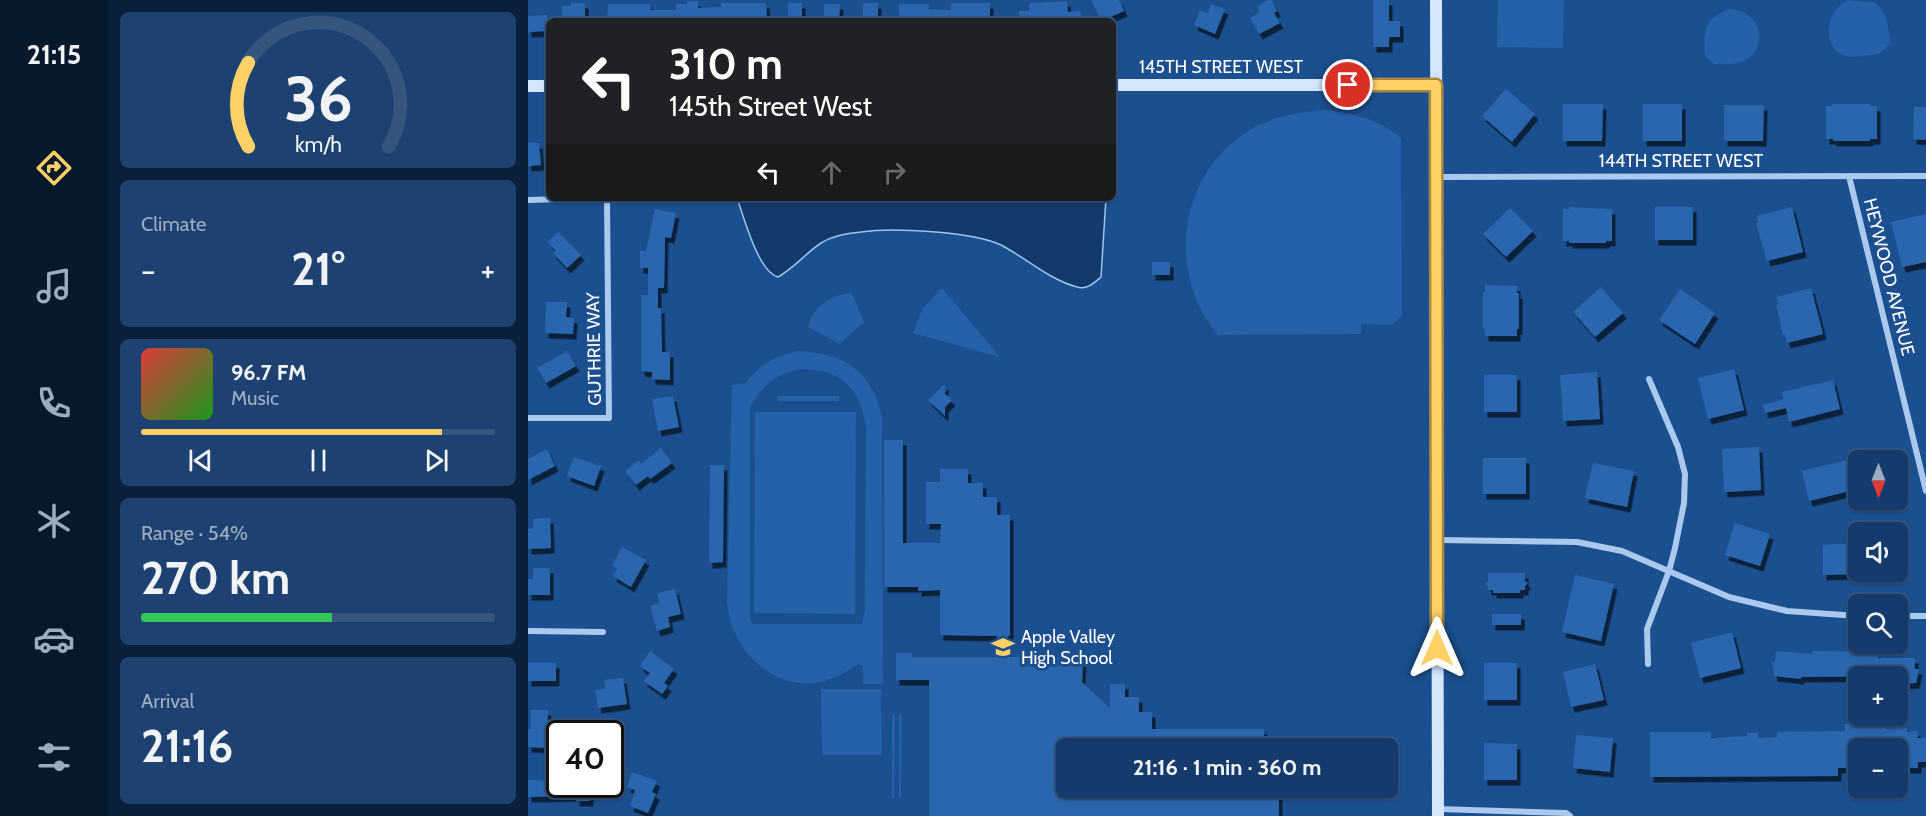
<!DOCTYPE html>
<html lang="en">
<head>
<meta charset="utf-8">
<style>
	body { margin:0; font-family:Cabin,sans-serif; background:#1d4271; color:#f1f3f6; height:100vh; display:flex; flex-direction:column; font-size:22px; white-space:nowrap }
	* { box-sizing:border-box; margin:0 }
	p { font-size:20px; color:#9dadc1 }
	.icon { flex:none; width:33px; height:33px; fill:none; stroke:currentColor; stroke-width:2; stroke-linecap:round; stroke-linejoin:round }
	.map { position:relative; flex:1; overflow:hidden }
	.details { display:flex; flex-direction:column; gap:12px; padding:12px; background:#0b203b; width:420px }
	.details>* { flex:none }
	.banner { position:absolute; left:18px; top:18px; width:570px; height:183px; border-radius:9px; box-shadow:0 2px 4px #0004,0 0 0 2px #33557e; background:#202124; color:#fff; overflow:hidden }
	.needle { width:39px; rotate:180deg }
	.buttons { position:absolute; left:1320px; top:450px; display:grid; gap:12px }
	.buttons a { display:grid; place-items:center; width:60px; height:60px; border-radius:9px; background:#143b6b; box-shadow:0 2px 4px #0004,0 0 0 2px #33557e; font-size:30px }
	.speed { position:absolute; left:18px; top:720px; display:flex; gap:12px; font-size:30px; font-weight:700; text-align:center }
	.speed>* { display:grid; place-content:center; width:78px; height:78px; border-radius:50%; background:#143b6b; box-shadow:0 2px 4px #0004,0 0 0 2px #33557e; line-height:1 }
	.speed .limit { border:3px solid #111; border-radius:9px; background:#fff; color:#111 }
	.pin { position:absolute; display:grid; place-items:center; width:51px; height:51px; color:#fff; margin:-26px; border:3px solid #fff; border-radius:50%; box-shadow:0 2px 6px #0007 }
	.me { position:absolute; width:66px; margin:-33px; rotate:0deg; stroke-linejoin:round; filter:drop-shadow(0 0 4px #0008) }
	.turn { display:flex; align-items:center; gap:21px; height:126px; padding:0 24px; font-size:27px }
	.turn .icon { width:78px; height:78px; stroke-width:2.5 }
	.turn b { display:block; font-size:42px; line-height:51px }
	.lanes { display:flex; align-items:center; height:57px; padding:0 24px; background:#0003; justify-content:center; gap:30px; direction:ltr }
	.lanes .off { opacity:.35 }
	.big { font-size:45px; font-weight:800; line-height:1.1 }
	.details .widget { flex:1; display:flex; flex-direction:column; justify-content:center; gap:9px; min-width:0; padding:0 21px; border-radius:9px; background:#1d4271 }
	.details .dial { align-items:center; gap:0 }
	.dial svg { height:156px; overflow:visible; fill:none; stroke:#33557e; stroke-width:7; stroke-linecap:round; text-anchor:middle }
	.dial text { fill:#f1f3f6; stroke:none }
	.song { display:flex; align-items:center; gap:18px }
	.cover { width:72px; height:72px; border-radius:9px; background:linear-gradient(135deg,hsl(0 70% 55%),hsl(120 70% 35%)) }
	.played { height:6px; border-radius:3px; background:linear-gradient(90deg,#ffd166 85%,#33557e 85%) }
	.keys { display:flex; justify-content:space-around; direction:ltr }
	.heat { display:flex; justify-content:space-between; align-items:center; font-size:33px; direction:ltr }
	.charge { height:9px; border-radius:4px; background:linear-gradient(90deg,#34c759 54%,#33557e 0) }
	.trip { position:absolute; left:528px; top:738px; width:342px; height:60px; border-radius:9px; background:#143b6b; box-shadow:0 2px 4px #0004,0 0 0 2px #33557e; font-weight:800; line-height:60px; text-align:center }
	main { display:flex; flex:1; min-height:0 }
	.dock { display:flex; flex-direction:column; width:108px; justify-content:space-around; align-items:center; background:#08182b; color:#9dadc1 }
	.dock .icon { width:42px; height:42px }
	.dock .active { color:#ffd166 }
	.dock b { font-size:27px; color:#f1f3f6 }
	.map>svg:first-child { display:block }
	.green { fill:#2461a8; fill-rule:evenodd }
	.water { fill:#123a6d; stroke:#9cc4f0; stroke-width:1.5 }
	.building { fill:#2a66ad; filter:url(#shadow) }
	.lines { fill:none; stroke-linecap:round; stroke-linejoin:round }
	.street { stroke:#a9c9ee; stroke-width:6 }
	.secondary { stroke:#d6e6fa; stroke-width:12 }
	.route-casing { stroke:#a68842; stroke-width:15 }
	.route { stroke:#ffd166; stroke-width:10 }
	.labels { text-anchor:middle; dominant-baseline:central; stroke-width:6; stroke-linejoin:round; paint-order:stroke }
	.street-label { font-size:18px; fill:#fff; stroke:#1b4f8f }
	.poi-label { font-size:18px; fill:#fff; stroke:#1b4f8f; text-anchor:start }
</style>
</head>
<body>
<main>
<nav class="dock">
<b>21:15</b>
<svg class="icon active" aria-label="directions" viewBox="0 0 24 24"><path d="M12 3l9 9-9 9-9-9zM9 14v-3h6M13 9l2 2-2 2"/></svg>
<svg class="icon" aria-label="music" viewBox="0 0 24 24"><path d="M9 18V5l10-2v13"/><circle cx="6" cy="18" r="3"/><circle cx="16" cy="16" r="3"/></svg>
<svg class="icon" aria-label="phone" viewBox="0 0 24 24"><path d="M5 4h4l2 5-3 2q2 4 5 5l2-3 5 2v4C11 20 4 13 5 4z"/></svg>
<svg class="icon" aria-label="climate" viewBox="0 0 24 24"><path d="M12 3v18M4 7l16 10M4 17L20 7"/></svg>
<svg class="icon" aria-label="car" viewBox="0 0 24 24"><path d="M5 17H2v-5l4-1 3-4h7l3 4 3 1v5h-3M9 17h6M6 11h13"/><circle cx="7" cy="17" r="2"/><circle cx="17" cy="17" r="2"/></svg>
<svg class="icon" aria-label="filters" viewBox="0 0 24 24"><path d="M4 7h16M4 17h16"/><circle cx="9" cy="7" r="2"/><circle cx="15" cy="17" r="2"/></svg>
</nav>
<section class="details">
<div class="widget dial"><svg viewBox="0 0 100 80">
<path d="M14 69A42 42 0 1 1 86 69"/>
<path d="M14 69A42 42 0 0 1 14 26" stroke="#ffd166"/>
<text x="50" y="56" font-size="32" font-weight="700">36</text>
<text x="50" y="72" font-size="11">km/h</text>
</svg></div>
<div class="widget"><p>Climate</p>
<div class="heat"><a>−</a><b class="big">21°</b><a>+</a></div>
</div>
<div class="widget">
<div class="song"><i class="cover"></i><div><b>96.7 FM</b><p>Music</p></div></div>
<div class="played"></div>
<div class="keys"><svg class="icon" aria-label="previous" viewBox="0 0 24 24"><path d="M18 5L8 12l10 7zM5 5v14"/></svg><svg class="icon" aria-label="pause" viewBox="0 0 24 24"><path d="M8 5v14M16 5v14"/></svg><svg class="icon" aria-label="next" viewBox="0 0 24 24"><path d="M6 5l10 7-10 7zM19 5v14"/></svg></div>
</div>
<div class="widget"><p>Range · 54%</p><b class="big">270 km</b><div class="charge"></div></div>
<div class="widget"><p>Arrival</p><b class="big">21:16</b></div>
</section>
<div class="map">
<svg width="1398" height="816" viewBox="0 0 1398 816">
	<defs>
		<filter id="shadow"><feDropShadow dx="3.5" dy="5.5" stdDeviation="0" flood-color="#0009"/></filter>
	</defs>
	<rect width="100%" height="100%" fill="#1b4f8f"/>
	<path class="green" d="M970,0H1036L1035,48L969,47Z
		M1321,0L1346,2C1361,13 1360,27 1362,44L1351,54C1342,55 1327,58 1318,56C1292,49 1297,9 1321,0Z
		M1201,9C1236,10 1243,54 1210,63C1203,65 1193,64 1186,64L1177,56C1175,31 1176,19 1201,9Z
		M796,110C824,113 851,119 873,138L874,315L864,325L833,324V334L690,335C635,270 652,166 729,126C751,115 773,112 796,110Z
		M414,288L471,356V357L385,333L395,308Z
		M324,293L336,322L312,344L280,327C286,305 303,295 324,293Z
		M269,351C316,353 344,370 354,417L355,684H335V666L331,664C322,669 313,676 303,679C251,698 203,653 199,602L204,385L218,383C231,364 248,356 269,351ZM272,369C313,369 333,388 338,428L337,609L334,624H225L222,619V407C235,384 247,375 272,369Z
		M250,396H311V401H250Z
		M227,412H328L327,614L226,613Z
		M293,689H353L354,755H294Z
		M364,715H367L366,798H364Z
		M371,715H374L373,798H371Z"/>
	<path class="water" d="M209,198H578L573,277C566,283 559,290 549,287C522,280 498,258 473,245C446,232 364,227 333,232C320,233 304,236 293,243C278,253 266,268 250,277C230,272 216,217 209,198Z"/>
	<path class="building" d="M563,0H591L596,11L573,21Z
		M740,0H743L749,11L746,13L752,23L731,34L722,18L732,12L729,7Z
		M845,0H861V21H872V37H861V47H845Z
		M159,1H170V8L193,7V3H238L239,21H79L80,4H122V10H148V4H159Z
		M539,1L540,12L552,11L554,21H491V11H501V3Z
		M43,3H57V21H34V6H43Z
		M260,3H274V21H260Z
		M335,3H350V21H335Z
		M423,3H462V21H372L371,4H401V9L423,10Z
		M296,4H312L311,21H296Z
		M683,4L697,9L687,34L666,25L672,10L680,13Z
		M19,15L20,31L0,32V16Z
		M978,89L1007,114L984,142L954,116Z
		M1035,104H1075L1074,141H1035Z
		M1115,104H1154V141H1115Z
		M1304,104H1342V106H1349V139H1342V141H1305V139H1298V106H1304Z
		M1196,105H1236L1235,141H1196Z
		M1386,107H1398V140L1385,139Z
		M0,143H11L13,165L0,166Z
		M1041,207L1084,209V241H1078V243H1041V241H1035V209H1041Z
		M1127,207H1165V240H1127Z
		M1264,207L1275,252L1239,261L1228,223H1230L1229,216Z
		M982,208L1005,231L978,257L955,234Z
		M127,209L148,213L143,238L137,237L136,288H130V308H133L134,352H142V380L124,379V372L113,371V295H120V268H112V251H118Z
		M1398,214V262L1374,267L1363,222Z
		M30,232L53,255L39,268L25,253L28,251L20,242Z
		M624,262H642V275H624Z
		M957,285L989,286V293H991V329H989V336H957V329H955V292H957Z
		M1073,287L1095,313L1067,337L1045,312Z
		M1283,288L1295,334L1259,343L1257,335H1255L1248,305H1250L1248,297Z
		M1152,289L1187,313L1167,344L1131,320Z
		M18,302H39L38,317L46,318L45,334L17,333Z
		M39,351L48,366L18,383L9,368Z
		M1206,369L1216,410L1180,419L1170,378Z
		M1069,372L1072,419L1035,421L1032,375Z
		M956,375H989V412H956Z
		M1305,380L1312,409L1261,422L1258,408L1237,413L1235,405L1256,399L1254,392Z
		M417,384V394L424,400L417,407V416L400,400Z
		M145,396L151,427L130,431L124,399Z
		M356,440H375V543H412L413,524H398V482H412V469H440V483H455V497H469V515H482V636H480V657H555L554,682L582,708V684H597V697H611V712H624V729H736V748H538V788H751V816H401V680H368V653H384V657H469V636L412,635V590L390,591V587H356Z
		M1231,447L1233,490L1196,492L1194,449Z
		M133,448L144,463L122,479L120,476L108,485L97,471L111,460L113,464Z
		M19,449L27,466L0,480V459Z
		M46,457L73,466L66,486L39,476Z
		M955,458H998V494H955Z
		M1324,459L1326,466L1330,465V474L1328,475L1330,489L1281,501L1274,471Z
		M1065,463L1106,471L1099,507L1057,498Z
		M182,465H196L195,562L181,563Z
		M22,518L23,548L0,549V529L5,528V519Z
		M1207,523L1242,534L1232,566L1197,555Z
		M1307,544H1330V574L1295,575V545Z
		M94,547L118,560L103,587L85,576L89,568L84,565Z
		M5,568H22V595H0V579H5Z
		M960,573H997V581L1000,583L997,586V590H992V593H965V590H960V586L957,584L960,581Z
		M1047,575L1086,584L1073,641L1034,632Z
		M147,589L153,614L140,617L142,627L129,631L122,606L131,603L129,593Z
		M964,614H993V625H964Z
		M1204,632L1213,668L1172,678L1163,643Z
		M122,651L146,669L136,683L140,686L134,694L116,681L122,673L112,666Z
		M1248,651L1285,654V651L1350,652V658H1387V669H1391L1388,683L1370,684V676L1273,677V679L1246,676L1244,662H1247Z
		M0,663H28V681H0Z
		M956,663H989V700H956Z
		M1067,664L1076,700L1043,707L1035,672Z
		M95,678L99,704L70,708L67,690L77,689L76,680Z
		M3,710H20L19,748L0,747V729H3Z
		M1338,723L1357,724L1358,729L1379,728V732L1389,731L1390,738H1398V762H1390V768H1370V748H1330V768H1310V776L1122,777V732H1183V738L1219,736V733H1230V738L1249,737V732L1317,731V724Z
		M1048,735L1085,738L1082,772L1045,768Z
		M956,743L989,744V780H956Z
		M104,772L129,781L124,792L128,794L120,813L102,806L107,790L99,787Z
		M0,780L21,781V784H62V801H48V796L0,797Z"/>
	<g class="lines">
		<path class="street" d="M1321,176L1398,491
			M908,177L1398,176
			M0,200L73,198
			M0,418H81L79,198
			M908,540L1049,542L1094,551L1201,597L1259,611L1330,616
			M1370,616H1398
			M0,631L75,632
			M1120,664L1119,629L1141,571L1147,548L1156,503L1157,474L1150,447L1121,379
			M910,809L1038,813L1042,816"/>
		<path class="secondary" d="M908,0L910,816
			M585,85H908
			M0,86H21"/>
	</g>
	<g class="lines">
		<g class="route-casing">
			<path id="route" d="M820,85H908L909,648"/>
		</g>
		<use href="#route" class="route"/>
	</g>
	<defs>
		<g id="school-bare" transform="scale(1.8)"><path d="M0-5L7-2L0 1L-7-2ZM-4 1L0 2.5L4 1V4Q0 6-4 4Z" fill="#ffd166" stroke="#1b4f8f" stroke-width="2.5" paint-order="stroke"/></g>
	</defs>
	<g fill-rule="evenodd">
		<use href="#school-bare" x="475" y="647"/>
	</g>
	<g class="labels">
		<g class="street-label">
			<text x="693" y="67">145TH STREET WEST</text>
			<text x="1153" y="161">144TH STREET WEST</text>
			<text transform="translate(1361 277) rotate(76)">HEYWOOD AVENUE</text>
			<text transform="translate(66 349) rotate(-91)">GUTHRIE WAY</text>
		</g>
		<g class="poi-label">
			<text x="493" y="637">Apple Valley<tspan x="493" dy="21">High School</tspan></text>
		</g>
	</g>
</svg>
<div class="buttons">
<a><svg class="needle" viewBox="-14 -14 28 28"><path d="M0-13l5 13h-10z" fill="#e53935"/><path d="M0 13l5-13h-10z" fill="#9dadc1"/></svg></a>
<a><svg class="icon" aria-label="sound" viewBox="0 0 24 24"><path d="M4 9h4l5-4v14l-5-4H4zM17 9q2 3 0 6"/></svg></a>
<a><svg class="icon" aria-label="search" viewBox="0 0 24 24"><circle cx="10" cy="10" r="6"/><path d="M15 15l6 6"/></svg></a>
<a>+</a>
<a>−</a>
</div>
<div class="speed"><div class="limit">40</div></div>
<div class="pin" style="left:820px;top:85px;background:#d93025"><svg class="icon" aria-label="arrive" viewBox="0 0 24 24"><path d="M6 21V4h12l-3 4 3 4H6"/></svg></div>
<svg class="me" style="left:909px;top:648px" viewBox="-20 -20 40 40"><path d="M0-17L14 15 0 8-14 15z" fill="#ffd166" stroke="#fff" stroke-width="4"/></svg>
<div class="trip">21:16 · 1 min · 360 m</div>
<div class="banner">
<div class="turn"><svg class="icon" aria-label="left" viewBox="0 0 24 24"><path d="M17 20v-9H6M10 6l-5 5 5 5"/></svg><div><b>310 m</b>145th Street West</div></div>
<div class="lanes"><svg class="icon" aria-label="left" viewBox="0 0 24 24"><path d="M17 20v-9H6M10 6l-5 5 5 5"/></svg><svg class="icon off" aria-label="ahead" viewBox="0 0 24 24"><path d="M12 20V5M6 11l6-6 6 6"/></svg><svg class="icon off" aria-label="right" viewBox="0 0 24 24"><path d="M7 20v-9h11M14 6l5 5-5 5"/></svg></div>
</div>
</div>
</main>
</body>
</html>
